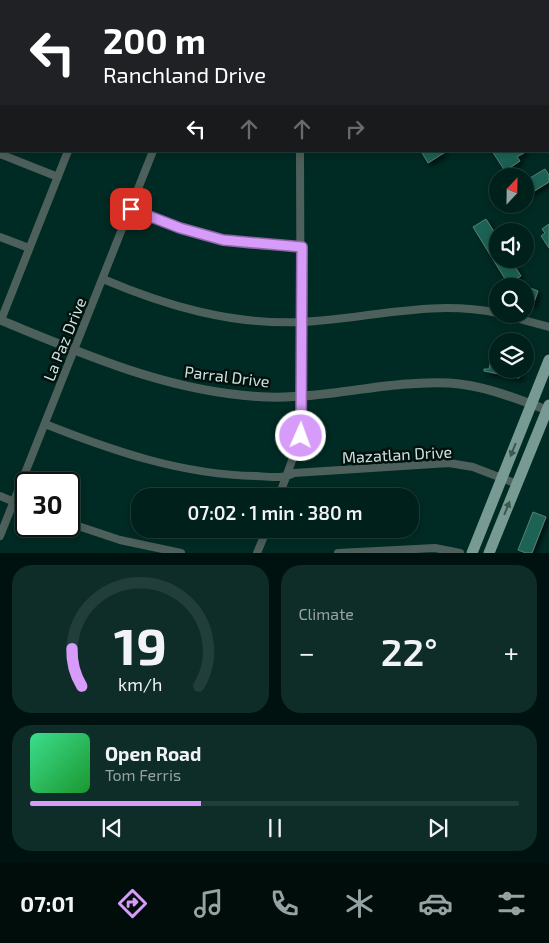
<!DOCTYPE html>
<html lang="en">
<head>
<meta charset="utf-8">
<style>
	body { margin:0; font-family:"Exo 2",sans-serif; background:#0e2d28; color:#f1f3f6; height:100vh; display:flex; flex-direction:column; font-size:19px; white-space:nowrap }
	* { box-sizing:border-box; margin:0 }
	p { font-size:16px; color:#95a3a3 }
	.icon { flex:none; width:28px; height:28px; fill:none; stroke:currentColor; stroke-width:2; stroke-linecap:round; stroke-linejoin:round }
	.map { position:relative; height:553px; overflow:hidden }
	.details { display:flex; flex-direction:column; gap:12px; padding:12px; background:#00120f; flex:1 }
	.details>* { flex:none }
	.guide { position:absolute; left:0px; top:0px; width:550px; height:152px; box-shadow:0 2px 12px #0003,0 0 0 1px #223e3a; background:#202124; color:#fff; overflow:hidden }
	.needle { width:32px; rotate:22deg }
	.controls { position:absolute; left:489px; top:168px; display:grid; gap:10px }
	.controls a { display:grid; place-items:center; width:45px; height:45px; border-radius:50%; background:#00201b; box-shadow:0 2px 12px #0003,0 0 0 1px #223e3a; font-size:25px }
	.speed { position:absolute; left:15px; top:472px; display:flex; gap:10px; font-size:25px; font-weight:700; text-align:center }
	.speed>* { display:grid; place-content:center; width:65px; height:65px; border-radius:50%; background:#00201b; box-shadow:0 2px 12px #0003,0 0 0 1px #223e3a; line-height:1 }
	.speed .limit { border:2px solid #111; border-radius:8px; background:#fff; color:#111 }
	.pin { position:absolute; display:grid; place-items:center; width:42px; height:42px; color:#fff; margin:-21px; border-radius:10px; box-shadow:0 2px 8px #0006 }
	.me { position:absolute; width:55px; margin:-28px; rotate:2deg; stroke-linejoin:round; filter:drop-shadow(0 0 4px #0008) }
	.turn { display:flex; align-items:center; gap:18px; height:105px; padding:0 20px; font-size:22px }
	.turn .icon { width:65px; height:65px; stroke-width:2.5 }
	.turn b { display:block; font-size:35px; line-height:42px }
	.lanes { display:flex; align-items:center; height:48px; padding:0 20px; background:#0003; justify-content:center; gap:25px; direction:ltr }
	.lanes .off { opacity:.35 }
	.big { font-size:38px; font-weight:600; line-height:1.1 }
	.details .card { flex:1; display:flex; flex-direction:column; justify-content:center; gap:8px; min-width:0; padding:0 18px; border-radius:20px; background:#0e2d28 }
	.details .dial { align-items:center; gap:0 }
	.dial svg { height:130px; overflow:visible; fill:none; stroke:#223e3a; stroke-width:7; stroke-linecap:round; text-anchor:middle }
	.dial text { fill:#f1f3f6; stroke:none }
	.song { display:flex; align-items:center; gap:15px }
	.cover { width:60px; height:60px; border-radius:8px; background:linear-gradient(135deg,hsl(150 70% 55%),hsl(130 70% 35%)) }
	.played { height:5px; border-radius:2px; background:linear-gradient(90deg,#d79bf9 35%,#223e3a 35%) }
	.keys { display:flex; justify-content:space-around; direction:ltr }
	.heat { display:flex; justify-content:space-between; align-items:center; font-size:28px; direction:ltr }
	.details .tiles { flex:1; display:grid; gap:12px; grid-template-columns:1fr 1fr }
	.card:last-child { grid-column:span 2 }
	.trip { position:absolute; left:131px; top:488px; width:288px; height:50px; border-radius:20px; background:#00201b; box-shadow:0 2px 12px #0003,0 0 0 1px #223e3a; font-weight:600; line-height:50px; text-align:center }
	.menu { display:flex; height:80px; justify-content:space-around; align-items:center; background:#000d0b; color:#95a3a3 }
	.menu .icon { width:35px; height:35px }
	.menu .active { color:#d79bf9 }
	.menu b { font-size:22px; color:#f1f3f6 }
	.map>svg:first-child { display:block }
	.building { fill:#1d6255; stroke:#568076; filter:url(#shadow) }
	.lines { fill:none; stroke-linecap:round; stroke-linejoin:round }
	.minor { stroke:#4e605b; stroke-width:8 }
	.tertiary { stroke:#4e605b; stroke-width:9 }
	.secondary { stroke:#66817a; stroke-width:10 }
	.primary { stroke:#779b92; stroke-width:11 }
	.motorway { stroke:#87b3a8; stroke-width:14 }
	.oneway { fill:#3c5650 }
	.route-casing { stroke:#8c65a2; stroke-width:12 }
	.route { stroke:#d79bf9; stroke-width:9 }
	.labels { text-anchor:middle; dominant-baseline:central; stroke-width:5; stroke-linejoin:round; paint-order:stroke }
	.street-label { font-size:16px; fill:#cce2dc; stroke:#02110d }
</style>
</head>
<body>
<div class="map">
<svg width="549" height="553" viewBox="0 0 549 553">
	<defs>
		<filter id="shadow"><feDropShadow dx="3" dy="3" stdDeviation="2.5" flood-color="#0009"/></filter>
	</defs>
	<rect width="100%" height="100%" fill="#002b24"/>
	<path class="building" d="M421,151H447L428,163Z
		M492,151H527L517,157L520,161L505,171Z
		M545,169L549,175V182L528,195L525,190V181Z
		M486,219L498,238V259H510L521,276L511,282L510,280L507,282L473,227Z
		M549,224V248L541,236L545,233L542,229Z
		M525,286L538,291L533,305L525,302Z
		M493,351L498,352V369H521L519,378L484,371V369H489Z
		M533,512L546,517L532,553H526L518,550Z"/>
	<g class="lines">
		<path class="minor" d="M10,0L13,1
			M127,1L128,0
			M331,1L332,0
			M0,75L1,76
			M0,154L58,177
			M131,209C161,220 190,232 221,240C248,246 275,246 302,247
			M0,237L29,248
			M103,279C166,306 232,325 301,322C369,319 429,299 498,313
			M501,314L549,327
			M1,320L68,151
			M45,424C113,451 183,475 257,476C270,477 283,479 294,473L449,463L473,467L517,484
			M0,496L26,507
			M279,496L301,436L300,151
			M69,523L120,540L181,553
			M0,536L153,151
			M257,553L267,529
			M338,553L435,548L460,553"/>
		<path class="tertiary" d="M0,320C86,355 173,394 268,397C328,399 389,380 449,383C483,385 515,398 547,410"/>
		<path class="secondary" d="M475,0V1"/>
		<path class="primary" d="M472,553L549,360
			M489,553L549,405"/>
		<path class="motorway" d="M496,0L497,1
			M512,0L513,1
			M529,0L530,1
			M541,0V1
			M549,11V12
			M549,110V111"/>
	</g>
	<defs><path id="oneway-solid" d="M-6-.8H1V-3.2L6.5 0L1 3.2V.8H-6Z" transform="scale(1.25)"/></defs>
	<g class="oneway">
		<use href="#oneway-solid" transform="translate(513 450) rotate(112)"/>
		<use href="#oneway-solid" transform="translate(507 508) rotate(-68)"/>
	</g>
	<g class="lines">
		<g class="route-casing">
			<path id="route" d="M131,209L180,228L223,240L302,247L301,436"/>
		</g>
		<use href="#route" class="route"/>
	</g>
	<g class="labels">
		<g class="street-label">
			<text transform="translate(64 339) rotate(-68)">La Paz Drive</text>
			<text transform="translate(227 376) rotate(7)">Parral Drive</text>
			<text transform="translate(397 454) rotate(-3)">Mazatlan Drive</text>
		</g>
	</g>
</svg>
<div class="controls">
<a><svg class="needle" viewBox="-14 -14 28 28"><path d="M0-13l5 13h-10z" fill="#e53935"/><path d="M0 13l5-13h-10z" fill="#95a3a3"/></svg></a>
<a><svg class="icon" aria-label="sound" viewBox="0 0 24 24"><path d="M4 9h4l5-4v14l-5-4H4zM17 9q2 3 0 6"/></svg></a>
<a><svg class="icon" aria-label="search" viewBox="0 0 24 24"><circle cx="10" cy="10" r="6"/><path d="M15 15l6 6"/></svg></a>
<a><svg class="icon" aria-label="layers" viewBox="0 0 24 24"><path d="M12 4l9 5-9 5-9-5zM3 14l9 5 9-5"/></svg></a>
</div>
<div class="speed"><div class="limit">30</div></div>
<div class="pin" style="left:131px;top:209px;background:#d93025"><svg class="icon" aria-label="arrive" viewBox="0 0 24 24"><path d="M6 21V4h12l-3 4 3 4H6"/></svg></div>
<svg class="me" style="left:301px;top:436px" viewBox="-20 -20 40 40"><circle r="17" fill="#d79bf9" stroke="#fff" stroke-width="3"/><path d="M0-11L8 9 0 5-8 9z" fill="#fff"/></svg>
<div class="trip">07:02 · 1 min · 380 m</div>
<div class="guide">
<div class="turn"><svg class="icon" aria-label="left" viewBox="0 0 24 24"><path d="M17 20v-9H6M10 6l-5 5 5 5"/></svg><div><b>200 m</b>Ranchland Drive</div></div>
<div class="lanes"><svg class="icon" aria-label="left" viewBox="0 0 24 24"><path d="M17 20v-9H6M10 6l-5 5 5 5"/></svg><svg class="icon off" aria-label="ahead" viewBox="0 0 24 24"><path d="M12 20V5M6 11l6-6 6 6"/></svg><svg class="icon off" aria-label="ahead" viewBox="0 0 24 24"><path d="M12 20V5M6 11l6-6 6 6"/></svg><svg class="icon off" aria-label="right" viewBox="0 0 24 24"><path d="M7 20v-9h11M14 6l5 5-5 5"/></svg></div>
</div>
</div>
<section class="details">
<div class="tiles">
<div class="card dial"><svg viewBox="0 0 100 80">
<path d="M14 69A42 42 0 1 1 86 69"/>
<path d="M14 69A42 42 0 0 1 8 46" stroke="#d79bf9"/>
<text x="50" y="56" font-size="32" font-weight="700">19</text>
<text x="50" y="72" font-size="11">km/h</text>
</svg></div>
<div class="card"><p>Climate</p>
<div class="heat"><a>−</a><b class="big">22°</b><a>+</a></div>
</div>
<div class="card">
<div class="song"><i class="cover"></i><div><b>Open Road</b><p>Tom Ferris</p></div></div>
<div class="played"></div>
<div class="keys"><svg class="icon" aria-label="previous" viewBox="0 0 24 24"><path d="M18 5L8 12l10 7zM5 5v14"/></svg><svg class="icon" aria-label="pause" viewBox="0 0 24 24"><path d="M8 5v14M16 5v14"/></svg><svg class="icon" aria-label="next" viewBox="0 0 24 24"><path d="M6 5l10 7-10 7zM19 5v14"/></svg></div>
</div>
</div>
</section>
<nav class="menu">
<b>07:01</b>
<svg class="icon active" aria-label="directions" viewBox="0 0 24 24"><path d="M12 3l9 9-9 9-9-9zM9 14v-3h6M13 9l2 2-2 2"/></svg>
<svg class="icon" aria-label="music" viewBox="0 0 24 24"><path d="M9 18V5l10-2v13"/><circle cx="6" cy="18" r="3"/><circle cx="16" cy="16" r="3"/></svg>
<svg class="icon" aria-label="phone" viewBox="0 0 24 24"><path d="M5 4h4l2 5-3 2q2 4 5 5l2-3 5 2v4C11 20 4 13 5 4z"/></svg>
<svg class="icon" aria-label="climate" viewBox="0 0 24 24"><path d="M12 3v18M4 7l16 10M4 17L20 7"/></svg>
<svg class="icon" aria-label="car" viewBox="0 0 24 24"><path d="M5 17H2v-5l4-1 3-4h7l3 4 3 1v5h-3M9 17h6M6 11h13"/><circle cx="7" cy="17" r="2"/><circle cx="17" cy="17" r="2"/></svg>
<svg class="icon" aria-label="filters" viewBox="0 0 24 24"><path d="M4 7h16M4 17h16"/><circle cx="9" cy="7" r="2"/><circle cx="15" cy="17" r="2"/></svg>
</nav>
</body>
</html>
